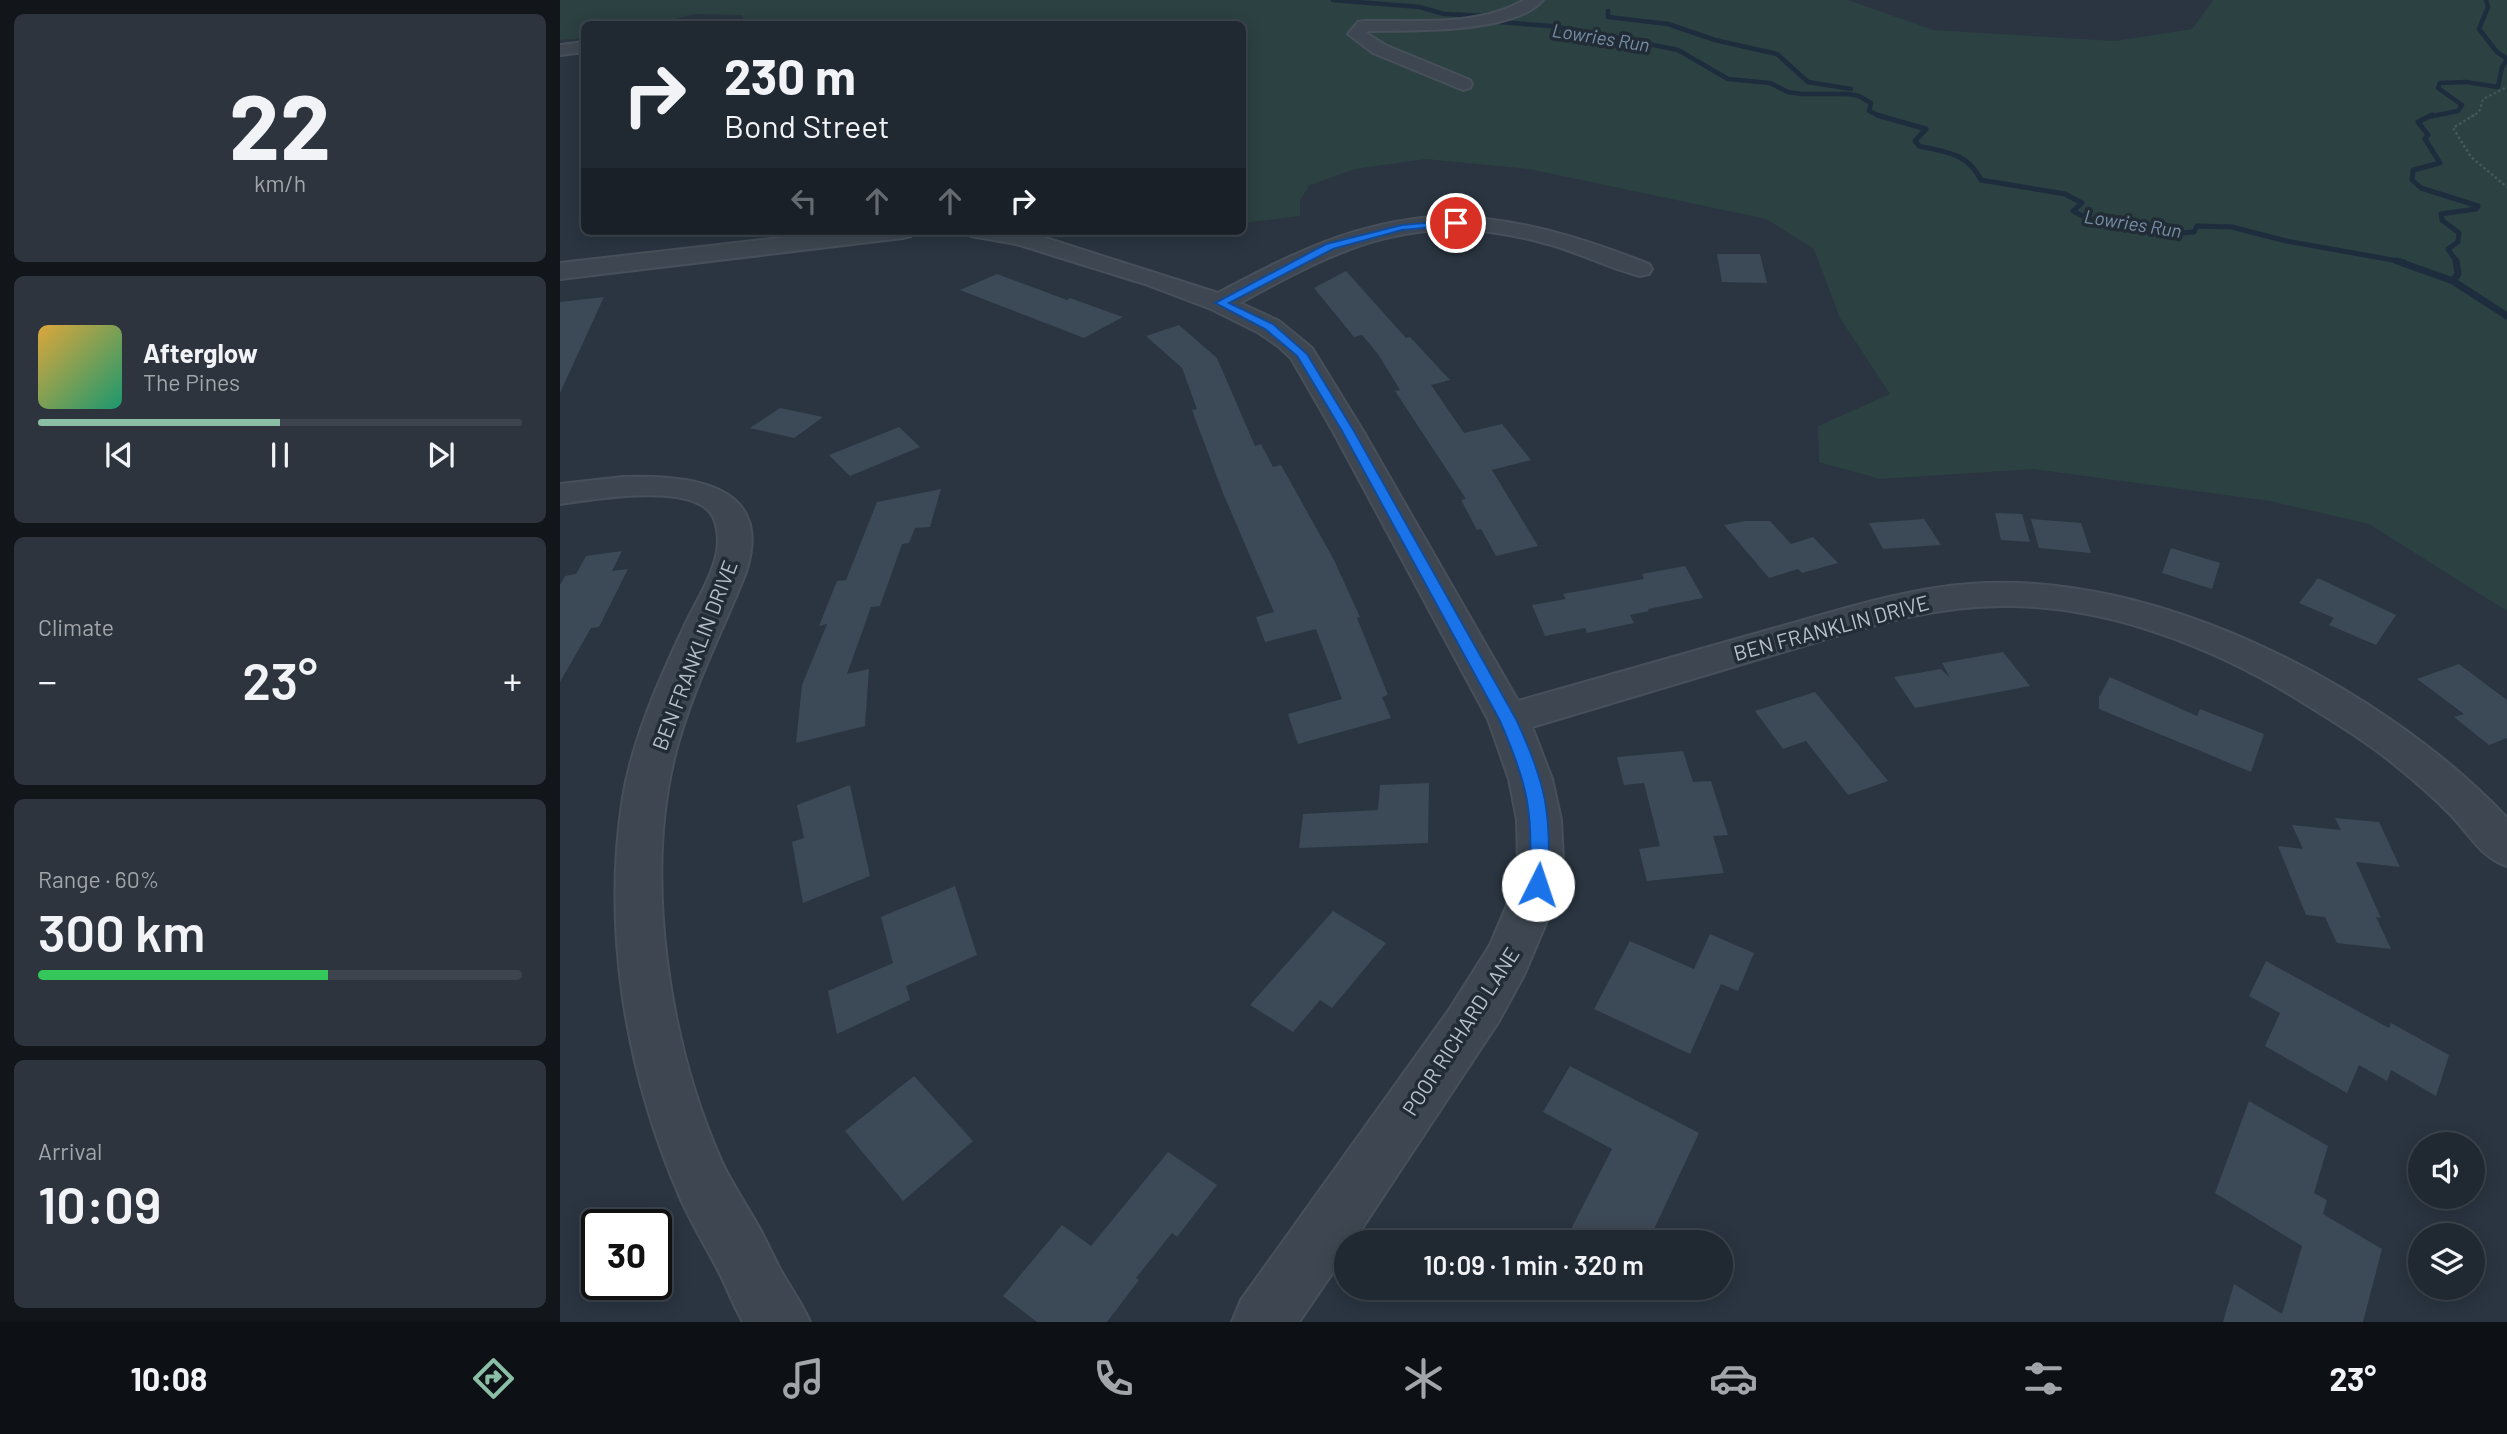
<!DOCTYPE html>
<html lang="en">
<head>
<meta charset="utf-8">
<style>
	body { margin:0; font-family:Barlow,sans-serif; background:#2d343d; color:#f1f3f6; height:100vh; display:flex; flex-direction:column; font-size:26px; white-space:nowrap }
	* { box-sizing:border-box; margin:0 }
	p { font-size:23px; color:#a2a6ab }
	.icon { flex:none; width:38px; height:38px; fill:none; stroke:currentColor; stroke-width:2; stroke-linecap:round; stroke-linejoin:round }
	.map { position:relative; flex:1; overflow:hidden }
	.sheet { display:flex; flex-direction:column; gap:14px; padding:14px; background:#12161b; width:560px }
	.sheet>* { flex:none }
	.hud { position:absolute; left:21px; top:21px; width:665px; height:214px; border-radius:10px; box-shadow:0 4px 18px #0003,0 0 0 2px #3d444d; background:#202831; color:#f1f3f6; overflow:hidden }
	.tools { position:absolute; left:1848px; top:1132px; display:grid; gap:14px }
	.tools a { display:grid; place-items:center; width:77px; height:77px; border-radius:50%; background:#202831; box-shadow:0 4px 18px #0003,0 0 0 2px #3d444d; font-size:35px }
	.speed { position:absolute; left:21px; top:1209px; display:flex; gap:14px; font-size:35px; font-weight:700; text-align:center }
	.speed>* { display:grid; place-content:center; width:91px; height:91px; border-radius:50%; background:#202831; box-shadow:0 4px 18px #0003,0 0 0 2px #3d444d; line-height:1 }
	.speed .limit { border:4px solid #111; border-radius:10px; background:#fff; color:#111 }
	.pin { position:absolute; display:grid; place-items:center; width:60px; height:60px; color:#fff; margin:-30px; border:4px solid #fff; border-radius:50%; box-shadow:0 2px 7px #0007 }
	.me { position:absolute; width:77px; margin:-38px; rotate:4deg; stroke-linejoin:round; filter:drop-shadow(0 0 5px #0008) }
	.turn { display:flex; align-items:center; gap:24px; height:147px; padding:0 28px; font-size:32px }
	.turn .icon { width:91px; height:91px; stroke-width:2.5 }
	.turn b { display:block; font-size:49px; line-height:60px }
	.lanes { display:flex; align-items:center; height:66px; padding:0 28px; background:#0003; justify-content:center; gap:35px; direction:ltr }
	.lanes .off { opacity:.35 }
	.big { font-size:52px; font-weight:600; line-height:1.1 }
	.sheet .card { flex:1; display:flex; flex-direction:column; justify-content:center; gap:10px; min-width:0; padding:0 24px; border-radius:10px; background:#2d343d }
	.sheet .dial { align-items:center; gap:0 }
	.dial b { font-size:91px; line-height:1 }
	.song { display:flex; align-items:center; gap:21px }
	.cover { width:84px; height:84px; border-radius:10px; background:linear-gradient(135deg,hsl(40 70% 55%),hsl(160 70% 35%)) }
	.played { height:7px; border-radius:4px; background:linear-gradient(90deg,#8abfa5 50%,#3d444d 50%) }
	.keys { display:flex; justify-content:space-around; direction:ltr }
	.heat { display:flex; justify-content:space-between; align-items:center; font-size:38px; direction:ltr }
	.charge { height:10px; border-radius:5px; background:linear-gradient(90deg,#34c759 60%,#3d444d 0) }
	.trip { position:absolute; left:774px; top:1230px; width:399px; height:70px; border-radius:35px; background:#202831; box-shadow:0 4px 18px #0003,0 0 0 2px #3d444d; font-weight:600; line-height:70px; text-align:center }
	.menu { display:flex; height:112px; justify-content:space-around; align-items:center; background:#0d1014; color:#a2a6ab }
	.menu .icon { width:49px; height:49px }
	.menu .current { color:#8abfa5 }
	.menu b { font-size:32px; color:#f1f3f6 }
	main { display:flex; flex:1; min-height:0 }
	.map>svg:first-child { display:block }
	.green { fill:#2c4142 }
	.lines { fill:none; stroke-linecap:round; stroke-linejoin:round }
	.stream-far2 { stroke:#1d2d3e; stroke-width:4.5 }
	.stream-far1 { stroke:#1d2d3e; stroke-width:5 }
	.stream { stroke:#1d2d3e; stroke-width:7 }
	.building { fill:#3c4956 }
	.minor-casing { stroke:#47505a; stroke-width:4 }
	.path-far1 { stroke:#45595a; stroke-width:2; stroke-dasharray:2.5 2.5; stroke-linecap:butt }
	.path { stroke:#45595a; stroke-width:2.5; stroke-dasharray:2.5 2.5; stroke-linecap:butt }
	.minor { fill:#3e4751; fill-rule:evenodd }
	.route { fill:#1a73e8; stroke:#114b97; stroke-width:2 }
	.labels { text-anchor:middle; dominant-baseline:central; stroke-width:7; stroke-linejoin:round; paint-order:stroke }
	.far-water-label { font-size:19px; font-style:italic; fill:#778ea6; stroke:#222c36 }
	.street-label { font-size:21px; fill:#bbc2cb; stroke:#222c36 }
</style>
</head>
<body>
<main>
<section class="sheet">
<div class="card dial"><b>22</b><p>km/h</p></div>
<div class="card">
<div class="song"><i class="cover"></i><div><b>Afterglow</b><p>The Pines</p></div></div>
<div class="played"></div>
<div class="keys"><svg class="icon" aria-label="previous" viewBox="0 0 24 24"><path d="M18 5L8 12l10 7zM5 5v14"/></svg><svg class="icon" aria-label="pause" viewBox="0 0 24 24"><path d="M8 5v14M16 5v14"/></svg><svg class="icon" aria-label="next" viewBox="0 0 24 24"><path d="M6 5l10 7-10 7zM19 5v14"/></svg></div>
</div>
<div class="card"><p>Climate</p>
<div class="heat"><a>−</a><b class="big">23°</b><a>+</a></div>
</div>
<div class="card"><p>Range · 60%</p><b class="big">300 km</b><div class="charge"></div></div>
<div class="card"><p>Arrival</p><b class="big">10:09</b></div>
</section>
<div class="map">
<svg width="1947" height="1322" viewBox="0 0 1947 1322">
	<rect width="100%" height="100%" fill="#2a3541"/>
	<path class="green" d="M0,0H1288L1373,30L1555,41L1632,29L1653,0H1947V611L1809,524L1710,501L1473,469L1320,479L1259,462L1258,426L1330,394L1280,318L1254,249L1206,219L969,169L866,159L795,169L750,185L740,200V216L683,223L682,24H186L182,15L134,14L96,24H24V38L0,40Z"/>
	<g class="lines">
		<path class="stream-far2" d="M773,0L860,7L884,14L927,16L940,22L991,26L1054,37L1118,50L1168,79L1210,83L1228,92L1242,94H1288L1299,96L1311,103L1309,111L1322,117
			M1926,0L1928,7L1919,29L1937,52L1947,59
			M1048,11V17L1108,24L1155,40L1217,54L1248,82L1291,89
			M1868,117L1898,111L1902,105L1878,88L1880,83L1906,82L1938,87L1942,67L1947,60"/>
		<path class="stream-far1" d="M1317,115L1366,129L1355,141L1359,146C1386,152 1408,153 1421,180L1505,194L1522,203L1513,211C1546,230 1596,235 1634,232L1637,226L1672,227L1726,241L1844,262
			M1872,115L1858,122L1868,135L1865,139L1880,163L1853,170L1852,180L1861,188L1918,206L1916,209L1881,214L1882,220L1899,233L1898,242L1888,249L1897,262"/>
		<path class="stream" d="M1837,261L1893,281L1947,316
			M1893,281L1898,274L1896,261"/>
	</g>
	<path class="building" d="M1157,254H1200L1207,283L1162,282Z
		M786,271L846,338L850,337L890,380L871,385L904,433L942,424L971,460L932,470L978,546L936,556L921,529L917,530L901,500L906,499L835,391L840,390L818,354L802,335L794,337L754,288Z
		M437,274L507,300L510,298L563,317L524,338L400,290Z
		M44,297L0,393V302Z
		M619,325L657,358L695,446L701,444L713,467L721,465L774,560L800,617L797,618L828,695L822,697L831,718L738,744L728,714L782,699L756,629L705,642L696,617L714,612L663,493L632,410L637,409L622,368L586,336Z
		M220,408L263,417L234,438L190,428Z
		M339,427L360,447L290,476L269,455Z
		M381,489L370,527L355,528L349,543L342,544L320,606L311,607L287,674L309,669L305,726L236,743L242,685L267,624L259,626L277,581L286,580L317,502Z
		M1435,513L1462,514L1470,542L1441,540Z
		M1364,519L1381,545L1323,549L1309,523Z
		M1471,519L1521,523L1531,553L1479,548Z
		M1185,521H1210L1231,544L1253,537L1278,563L1242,573L1238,569L1209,578L1164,525Z
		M1611,548L1660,563L1652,589L1602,573Z
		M62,551L52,571L68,569L39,627L31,628L0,682V585L5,576L16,574L26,556Z
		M1125,566L1143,598L1088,609L1089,611L1070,615L1074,623L1027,633L1025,628L985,636L972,605L1006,599L1003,594L1084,579L1082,574Z
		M1758,578L1836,615L1816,645L1769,625L1774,618L1739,603Z
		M1443,652L1470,686L1355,708L1334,677L1381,669L1390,678L1382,663Z
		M1899,664L1947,700V738L1929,745L1894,717L1904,714L1857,679Z
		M1550,677L1637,716L1640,709L1704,734L1691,772L1539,709V697Z
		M1255,692L1328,781L1288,795L1246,741L1223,749L1195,711Z
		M1123,751L1133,782L1151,781L1168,835L1153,836L1164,873L1087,881L1079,849L1100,846L1084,783L1064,785L1057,757Z
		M869,783L868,843L739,848L743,814L818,810L820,785Z
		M290,785L310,876L243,903L232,842L244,838L237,805Z
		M1775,818L1819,822L1840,867L1796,862L1821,918L1816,917L1831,949L1777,943L1765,917L1746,915L1718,846L1743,849L1732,825L1781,830Z
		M395,886L417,955L346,986L350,1000L277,1034L268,991L333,963L321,917Z
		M773,911L826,943L772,1008L760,1000L733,1032L690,1005Z
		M1150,934L1194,953L1178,991L1161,984L1130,1054L1034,1009L1070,941L1134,969Z
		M1706,961L1829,1028L1831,1023L1889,1055L1876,1096L1831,1070L1827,1081L1799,1065L1787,1093L1705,1046L1720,1013L1689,996Z
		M1010,1066L1139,1133L1088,1242H1025L1009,1233L1052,1149L983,1112Z
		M354,1076L413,1141L343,1201L285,1131Z
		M1689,1101L1768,1146L1754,1193L1767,1200L1763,1214L1822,1249L1803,1322H1663L1674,1284L1722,1314L1742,1246L1655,1193Z
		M608,1152L657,1185L617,1237L612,1233L576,1278L579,1280L547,1322H477L443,1296L502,1225L531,1246Z"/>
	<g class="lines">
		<g class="minor-casing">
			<path id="minor" d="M964,0H983C954,34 851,30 809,31L806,33L825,45L910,80L912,84L910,88L903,90L813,53L788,34L798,22L804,21C854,20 919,27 964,0Z
				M24,42V52L0,55V45Z
				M881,216C955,217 1020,237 1089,264L1092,269L1089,274L1080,276C1047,268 1017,251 984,243C860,209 786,244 680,303L719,321L752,348L803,431L958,701C1043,677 1127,653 1212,629C1277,611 1342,589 1410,584C1594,569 1824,687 1947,818V866C1920,857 1909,833 1889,813C1874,798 1857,783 1841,770C1808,742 1771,720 1734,697C1651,646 1548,607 1450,606C1370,604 1295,631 1219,653C1137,678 1054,702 972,727L992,779L1001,820L1003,861L998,895L964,975L939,1021L793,1242H786V1253L739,1322H672L681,1300L889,1010L930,945L953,891L958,861L957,820L949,779L928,719L773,431L731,358L718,346L699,333L651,309L585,284L456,244L411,236L407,231L467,232L658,293C736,252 792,223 881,216Z
				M281,231H355L351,236L343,238L0,279V263Z
				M63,477C127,475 215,482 186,572C162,633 131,691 115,755C84,879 109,1043 161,1160C171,1182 185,1203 197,1224C207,1241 214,1259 224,1276C233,1292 243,1305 250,1322H183C173,1305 167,1287 158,1270C145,1245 130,1221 119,1195C66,1072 42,930 63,797C73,739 98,682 123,629C134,604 152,579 157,551C159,541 158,525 152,515C132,482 33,499 0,504V484Z"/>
		</g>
		<path class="path-far1" d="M1911,117L1919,112L1923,99L1947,87"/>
		<path class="path" d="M1914,115L1893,128L1911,157L1947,187"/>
		<use href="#minor" class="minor"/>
	</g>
	<path class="route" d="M896,220L900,221V225L842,230L773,249L669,303L713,324L747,354L794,431L956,719C986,783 992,814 988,885L985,890L978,893L971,890L969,885C974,814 968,784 939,719L782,431L737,356L705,329L655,303L766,244L842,225Z"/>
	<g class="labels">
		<g class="far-water-label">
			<text transform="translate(1041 37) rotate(9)">Lowries Run</text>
			<text transform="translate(1573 223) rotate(9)">Lowries Run</text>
		</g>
		<g class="street-label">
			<text transform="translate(1271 627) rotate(-15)">BEN FRANKLIN DRIVE</text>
			<text transform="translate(134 655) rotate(-69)">BEN FRANKLIN DRIVE</text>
			<text transform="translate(900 1031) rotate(-57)">POOR RICHARD LANE</text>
		</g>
	</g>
</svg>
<div class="tools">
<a><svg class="icon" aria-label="sound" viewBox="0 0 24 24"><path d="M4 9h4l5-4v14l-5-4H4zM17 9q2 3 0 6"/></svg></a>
<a><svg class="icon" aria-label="layers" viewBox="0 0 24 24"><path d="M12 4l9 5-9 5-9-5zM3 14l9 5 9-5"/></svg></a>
</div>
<div class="speed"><div class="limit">30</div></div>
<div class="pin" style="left:896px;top:223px;background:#d93025"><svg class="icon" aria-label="arrive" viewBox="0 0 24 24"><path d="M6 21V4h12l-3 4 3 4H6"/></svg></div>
<svg class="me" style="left:978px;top:885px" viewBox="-20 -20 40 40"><circle r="19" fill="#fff"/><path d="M0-13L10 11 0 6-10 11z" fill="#1a73e8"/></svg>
<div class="trip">10:09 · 1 min · 320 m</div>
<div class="hud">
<div class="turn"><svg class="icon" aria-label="right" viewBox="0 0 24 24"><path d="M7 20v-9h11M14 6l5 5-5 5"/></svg><div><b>230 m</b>Bond Street</div></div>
<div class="lanes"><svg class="icon off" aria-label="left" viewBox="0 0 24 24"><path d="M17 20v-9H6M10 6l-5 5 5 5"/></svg><svg class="icon off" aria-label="ahead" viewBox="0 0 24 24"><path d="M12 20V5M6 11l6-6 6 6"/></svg><svg class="icon off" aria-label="ahead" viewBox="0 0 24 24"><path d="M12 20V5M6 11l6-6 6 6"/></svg><svg class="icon" aria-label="right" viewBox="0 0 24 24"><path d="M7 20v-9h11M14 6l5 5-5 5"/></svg></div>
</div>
</div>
</main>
<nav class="menu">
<b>10:08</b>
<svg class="icon current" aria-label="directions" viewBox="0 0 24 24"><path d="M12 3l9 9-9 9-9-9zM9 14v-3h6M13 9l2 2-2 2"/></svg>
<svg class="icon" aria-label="music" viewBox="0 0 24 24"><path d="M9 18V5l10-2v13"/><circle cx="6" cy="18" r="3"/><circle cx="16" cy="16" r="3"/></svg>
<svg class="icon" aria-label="phone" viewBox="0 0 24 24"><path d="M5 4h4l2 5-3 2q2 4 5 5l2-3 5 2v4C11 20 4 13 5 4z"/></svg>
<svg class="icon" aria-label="climate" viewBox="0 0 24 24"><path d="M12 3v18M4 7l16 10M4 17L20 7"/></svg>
<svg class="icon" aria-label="car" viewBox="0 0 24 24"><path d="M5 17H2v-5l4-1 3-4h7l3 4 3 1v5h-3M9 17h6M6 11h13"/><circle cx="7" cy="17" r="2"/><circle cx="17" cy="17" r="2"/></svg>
<svg class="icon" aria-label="filters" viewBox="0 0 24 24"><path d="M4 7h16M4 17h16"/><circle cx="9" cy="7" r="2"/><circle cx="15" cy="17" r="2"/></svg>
<b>23°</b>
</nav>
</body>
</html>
